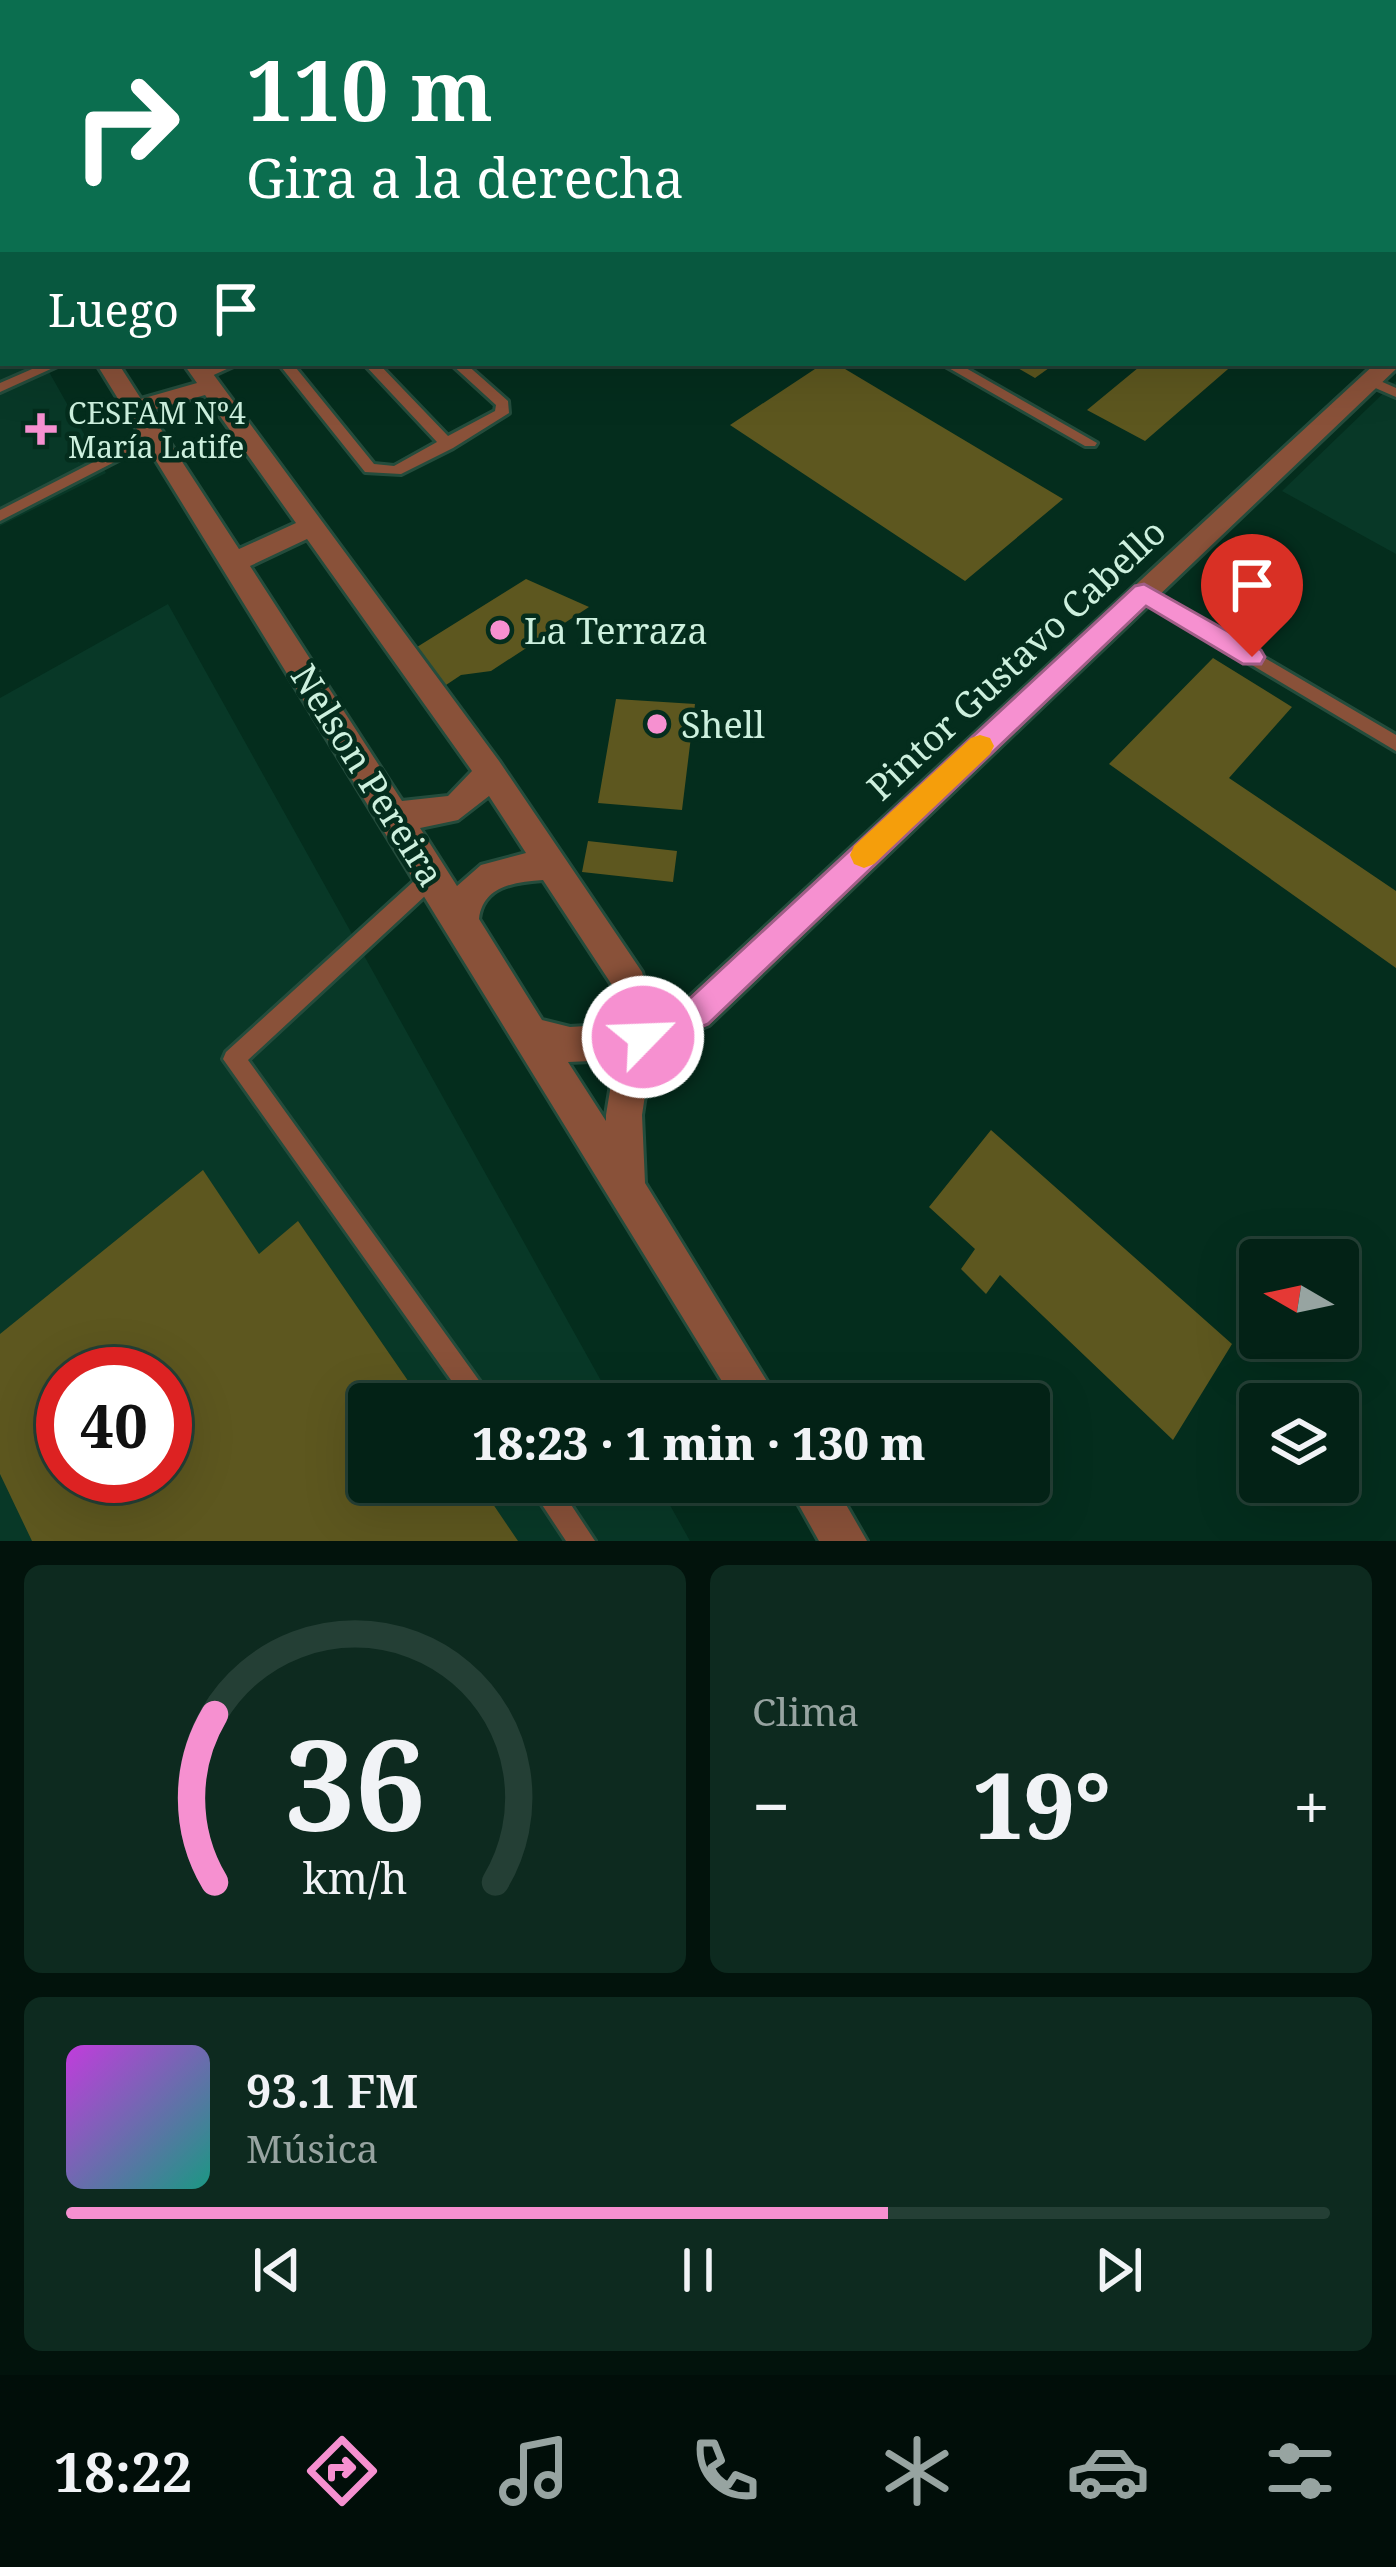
<!DOCTYPE html>
<html lang="es">
<head>
<meta charset="utf-8">
<style>
	body { margin:0; font-family:"Noto Serif",serif; background:#0d2a1f; color:#f1f3f6; height:100vh; display:flex; flex-direction:column; font-size:45px; white-space:nowrap }
	* { box-sizing:border-box; margin:0 }
	p { font-size:39px; color:#97a4a1 }
	.icon { flex:none; width:66px; height:66px; fill:none; stroke:currentColor; stroke-width:2; stroke-linecap:round; stroke-linejoin:round }
	.map { position:relative; height:1541px; overflow:hidden }
	.details { display:flex; flex-direction:column; gap:24px; padding:24px; background:#02130c; flex:1 }
	.details>* { flex:none }
	.banner { position:absolute; left:0px; top:0px; width:1398px; height:366px; box-shadow:0 12px 48px #0002,0 0 0 3px #243f35; background:#0b6e4f; color:#fff; overflow:hidden }
	.needle { width:78px; rotate:279deg }
	.fabs { position:absolute; left:1239px; top:1239px; display:grid; gap:24px }
	.fabs a { display:grid; place-items:center; width:120px; height:120px; border-radius:12px; background:#032216; box-shadow:0 12px 48px #0002,0 0 0 3px #243f35; font-size:60px }
	.speed { position:absolute; left:36px; top:1347px; display:flex; gap:24px; font-size:60px; font-weight:700; text-align:center }
	.speed>* { display:grid; place-content:center; width:156px; height:156px; border-radius:50%; background:#032216; box-shadow:0 12px 48px #0002,0 0 0 3px #243f35; line-height:1 }
	.speed .limit { border:18px solid #d22; background:#fff; color:#111 }
	.pin { position:absolute; display:grid; place-items:center; width:102px; height:102px; color:#fff; margin:-123px -51px; border-radius:50% 50% 50% 0; rotate:-45deg; box-shadow:0 0 12px #0007 }
	.pin .icon { rotate:45deg }
	.me { position:absolute; width:132px; margin:-66px; rotate:66deg; stroke-linejoin:round; filter:drop-shadow(0 0 9px #0008) }
	.turn { display:flex; align-items:center; gap:42px; height:252px; padding:0 48px; font-size:54px }
	.turn .icon { width:156px; height:156px; stroke-width:2.5 }
	.turn b { display:block; font-size:84px; line-height:102px }
	.then { display:flex; align-items:center; height:114px; padding:0 48px; background:#0003; gap:24px; font-size:45px }
	.big { font-size:90px; font-weight:800; line-height:1.1 }
	.details .card { flex:1; display:flex; flex-direction:column; justify-content:center; gap:18px; min-width:0; padding:0 42px; border-radius:18px; background:#0d2a1f }
	.details .dial { align-items:center; gap:0 }
	.dial svg { height:312px; overflow:visible; fill:none; stroke:#243f35; stroke-width:7; stroke-linecap:round; text-anchor:middle }
	.dial text { fill:#f1f3f6; stroke:none }
	.song { display:flex; align-items:center; gap:36px }
	.cover { width:144px; height:144px; border-radius:18px; background:linear-gradient(135deg,hsl(290 70% 55%),hsl(170 70% 35%)) }
	.played { height:12px; border-radius:6px; background:linear-gradient(90deg,#f690d0 65%,#243f35 65%) }
	.keys { display:flex; justify-content:space-around; direction:ltr }
	.heat { display:flex; justify-content:space-between; align-items:center; font-size:66px; direction:ltr }
	.details .tiles { flex:1; display:grid; gap:24px; grid-template-columns:1fr 1fr }
	.card:last-child { grid-column:span 2 }
	.trip { position:absolute; left:348px; top:1383px; width:702px; height:120px; border-radius:12px; background:#032216; box-shadow:0 12px 48px #0002,0 0 0 3px #243f35; font-weight:800; line-height:120px; text-align:center }
	.tab-bar { display:flex; height:192px; justify-content:space-around; align-items:center; background:#010e09; color:#97a4a1 }
	.tab-bar .icon { width:84px; height:84px }
	.tab-bar .on { color:#f690d0 }
	.tab-bar b { font-size:54px; color:#f1f3f6 }
	.map>svg:first-child { display:block }
	.built { fill:#083827; fill-rule:evenodd }
	.building { fill:#5d571f; fill-rule:evenodd }
	.lines { fill:none; stroke-linecap:round; stroke-linejoin:round }
	.service-casing { stroke:#244c3c; stroke-width:6 }
	.minor-casing { stroke:#244c3c; stroke-width:6 }
	.tertiary-casing { stroke:#244c3c; stroke-width:6 }
	.service { fill:#895139; fill-rule:evenodd }
	.minor { fill:#895139; fill-rule:evenodd }
	.tertiary { fill:#895139; fill-rule:evenodd }
	.route { fill:#f690d0; stroke:#a05e87; stroke-width:3 }
	.slow { fill:#f59e0b }
	.poi-dot { fill:#f690d0; stroke:#042d1d; stroke-width:4.5 }
	.labels { text-anchor:middle; dominant-baseline:central; stroke-width:9; stroke-linejoin:round; paint-order:stroke }
	.far-poi-label { font-size:30px; fill:#cdf0de; stroke:#042d1d; text-anchor:start }
	.poi-label { font-size:36px; fill:#cdf0de; stroke:#042d1d; text-anchor:start }
	.street-label { font-size:36px; fill:#cdf0de; stroke:#042d1d }
</style>
</head>
<body>
<div class="map">
<svg width="1396" height="1541" viewBox="0 0 1396 1541">
	<rect width="100%" height="100%" fill="#042d1d"/>
	<path class="built" d="M0,304L3,363H44L106,473L0,526Z
		M1396,381V554L1282,491Z
		M168,604L614,1404H369V1482H657L690,1541H0V698ZM63,1374H165V1476H63Z"/>
	<path class="building" d="M824,363H835L1063,499L965,581L730,425Z
		M1009,363H1056L1035,378Z
		M1144,363H1235L1145,441L1087,410Z
		M526,579L589,607L491,671L461,675L443,687L409,652Z
		M1213,658L1292,707L1229,778L1396,891V968L1109,764Z
		M616,699L695,704L682,810L598,803Z
		M588,841L677,851L673,882L582,872Z
		M991,1130L1232,1344L1173,1440L1000,1275L986,1294L961,1269L975,1249L929,1207Z
		M203,1170L259,1254L298,1221L424,1404H369V1482H478L518,1541H32L0,1474V1334ZM63,1374H165V1476H63Z"/>
	<g class="lines">
		<g class="service-casing">
			<path id="service" d="M1278,0H1289L1285,3H1274Z
				M1395,8H1396V15H1395Z
				M46,363H64L0,392V383Z
				M221,363H240L207,378H197L195,375Z
				M278,363H292L374,464L394,466L437,442L363,363H378L448,436L495,411L496,405L450,363H465L508,401L509,413L453,448L401,474L365,472Z
				M940,363H957L1097,443L1095,446H1085Z
				M1369,376L1396,388V397L1364,383L1362,380Z
				M156,430L163,435L161,438L0,521V510Z
				M1144,587L1396,735V751L1138,597L1136,593Z
				M432,868L439,871L442,877L439,883L248,1060L496,1404H468L223,1059L226,1052L425,871Z
				M527,1482H556L595,1541H566Z"/>
		</g>
		<g class="minor-casing">
			<path id="minor" d="M190,0H213L188,3Z
				M998,0H1020L1022,3H1000Z
				M1040,0H1079L1081,3H1042Z
				M3,60V70L0,71V61Z
				M1395,126H1396V136H1395Z"/>
		</g>
		<g class="tertiary-casing">
			<path id="tertiary" d="M559,0H581L557,3Z
				M628,0H649L626,3Z
				M0,88L3,89V102L0,101Z
				M0,207L3,208V223L0,222Z
				M3,249V261L0,262V250Z
				M1396,358V369L709,1025L652,1049L642,1115L645,1183L781,1404H736L96,363H118L141,399L197,383L183,363H205L499,761L642,972L653,1014L685,1001L1376,363H1395ZM205,395L296,523L239,549L149,411ZM307,539L472,771L448,796L402,801L250,566ZM489,796L526,853L481,865L457,886L420,828L458,820ZM543,880L614,988L620,1024L570,1027L542,1020L479,919C483,886 514,882 543,880ZM615,1060L606,1115V1121L568,1062Z
				M786,1482H833L867,1541H819Z"/>
		</g>
		<use href="#service" class="service"/>
		<use href="#minor" class="minor"/>
		<use href="#tertiary" class="tertiary"/>
	</g>
	<path class="route" d="M1144,584L1261,650L1265,657L1261,664H1243L1146,606L708,1024L643,1052L632,1048L627,1037L632,1026L686,1002L1135,586Z"/>
	<path class="slow" d="M980,735L990,738L994,746L990,754L874,864L864,868L854,864L850,855L854,846L971,738Z"/>
	<g class="poi-dot">
		<path d="M35 411h12v12h12v12h-12v12h-12v-12h-12v-12h12z"/>
		<circle cx="500" cy="630" r="12"/>
		<circle cx="657" cy="724" r="12"/>
	</g>
	<g class="labels">
		<g class="far-poi-label">
			<text x="68" y="412">CESFAM Nº4<tspan x="68" dy="34">María Latife</tspan></text>
		</g>
		<g class="poi-label">
			<text x="524" y="630">La Terraza</text>
			<text x="681" y="724">Shell</text>
		</g>
		<g class="street-label">
			<text transform="translate(1016 659) rotate(-43)">Pintor Gustavo Cabello</text>
			<text transform="translate(368 775) rotate(58)">Nelson Pereira</text>
		</g>
	</g>
</svg>
<div class="fabs">
<a><svg class="needle" viewBox="-14 -14 28 28"><path d="M0-13l5 13h-10z" fill="#e53935"/><path d="M0 13l5-13h-10z" fill="#97a4a1"/></svg></a>
<a><svg class="icon" aria-label="layers" viewBox="0 0 24 24"><path d="M12 4l9 5-9 5-9-5zM3 14l9 5 9-5"/></svg></a>
</div>
<div class="speed"><div class="limit">40</div></div>
<div class="pin" style="left:1252px;top:657px;background:#d93025"><svg class="icon" aria-label="arrive" viewBox="0 0 24 24"><path d="M6 21V4h12l-3 4 3 4H6"/></svg></div>
<svg class="me" style="left:643px;top:1037px" viewBox="-20 -20 40 40"><circle r="17" fill="#f690d0" stroke="#fff" stroke-width="3"/><path d="M0-11L8 9 0 5-8 9z" fill="#fff"/></svg>
<div class="trip">18:23 · 1 min · 130 m</div>
<div class="banner">
<div class="turn"><svg class="icon" aria-label="right" viewBox="0 0 24 24"><path d="M7 20v-9h11M14 6l5 5-5 5"/></svg><div><b>110 m</b>Gira a la derecha</div></div>
<div class="then">Luego<svg class="icon" aria-label="arrive" viewBox="0 0 24 24"><path d="M6 21V4h12l-3 4 3 4H6"/></svg></div>
</div>
</div>
<section class="details">
<div class="tiles">
<div class="card dial"><svg viewBox="0 0 100 80">
<path d="M14 69A42 42 0 1 1 86 69"/>
<path d="M14 69A42 42 0 0 1 14 26" stroke="#f690d0"/>
<text x="50" y="56" font-size="32" font-weight="700">36</text>
<text x="50" y="72" font-size="11">km/h</text>
</svg></div>
<div class="card"><p>Clima</p>
<div class="heat"><a>−</a><b class="big">19°</b><a>+</a></div>
</div>
<div class="card">
<div class="song"><i class="cover"></i><div><b>93.1 FM</b><p>Música</p></div></div>
<div class="played"></div>
<div class="keys"><svg class="icon" aria-label="previous" viewBox="0 0 24 24"><path d="M18 5L8 12l10 7zM5 5v14"/></svg><svg class="icon" aria-label="pause" viewBox="0 0 24 24"><path d="M8 5v14M16 5v14"/></svg><svg class="icon" aria-label="next" viewBox="0 0 24 24"><path d="M6 5l10 7-10 7zM19 5v14"/></svg></div>
</div>
</div>
</section>
<nav class="tab-bar">
<b>18:22</b>
<svg class="icon on" aria-label="directions" viewBox="0 0 24 24"><path d="M12 3l9 9-9 9-9-9zM9 14v-3h6M13 9l2 2-2 2"/></svg>
<svg class="icon" aria-label="music" viewBox="0 0 24 24"><path d="M9 18V5l10-2v13"/><circle cx="6" cy="18" r="3"/><circle cx="16" cy="16" r="3"/></svg>
<svg class="icon" aria-label="phone" viewBox="0 0 24 24"><path d="M5 4h4l2 5-3 2q2 4 5 5l2-3 5 2v4C11 20 4 13 5 4z"/></svg>
<svg class="icon" aria-label="climate" viewBox="0 0 24 24"><path d="M12 3v18M4 7l16 10M4 17L20 7"/></svg>
<svg class="icon" aria-label="car" viewBox="0 0 24 24"><path d="M5 17H2v-5l4-1 3-4h7l3 4 3 1v5h-3M9 17h6M6 11h13"/><circle cx="7" cy="17" r="2"/><circle cx="17" cy="17" r="2"/></svg>
<svg class="icon" aria-label="filters" viewBox="0 0 24 24"><path d="M4 7h16M4 17h16"/><circle cx="9" cy="7" r="2"/><circle cx="15" cy="17" r="2"/></svg>
</nav>
</body>
</html>
